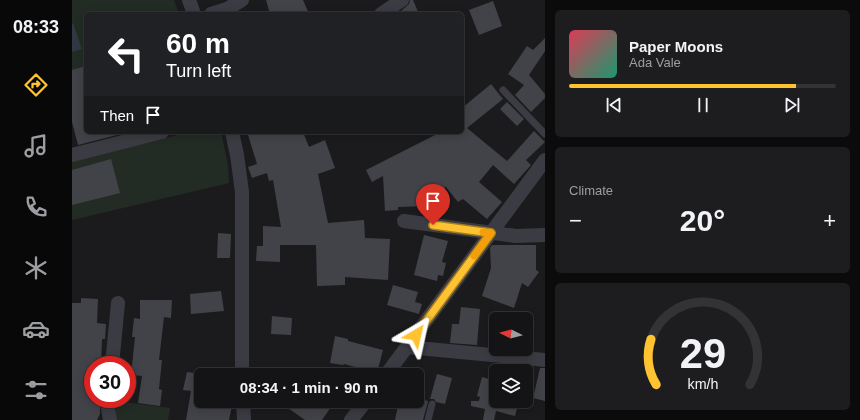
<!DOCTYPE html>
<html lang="en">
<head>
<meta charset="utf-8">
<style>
	body { margin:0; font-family:Arial,sans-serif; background:#1d1d1f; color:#f1f3f6; height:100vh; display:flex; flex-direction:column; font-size:15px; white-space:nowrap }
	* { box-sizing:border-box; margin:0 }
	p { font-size:13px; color:#9d9ea1 }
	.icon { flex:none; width:22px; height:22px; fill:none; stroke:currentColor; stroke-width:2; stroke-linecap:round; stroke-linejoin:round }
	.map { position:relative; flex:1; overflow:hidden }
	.side { display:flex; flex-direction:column; gap:10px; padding:10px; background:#0b0b0c; width:315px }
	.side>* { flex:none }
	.banner { position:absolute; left:12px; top:12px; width:380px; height:122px; border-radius:6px; box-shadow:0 2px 10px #0003,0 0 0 1px #333335; background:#202124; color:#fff; overflow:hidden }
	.needle { width:26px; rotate:276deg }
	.tools { position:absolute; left:417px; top:312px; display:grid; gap:8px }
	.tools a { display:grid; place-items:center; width:44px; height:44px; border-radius:6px; background:#141416; box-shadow:0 2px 10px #0003,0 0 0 1px #333335; font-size:20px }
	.speed { position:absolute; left:12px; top:356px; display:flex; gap:8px; font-size:20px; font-weight:700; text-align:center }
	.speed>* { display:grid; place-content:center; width:52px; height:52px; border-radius:50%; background:#141416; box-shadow:0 2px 10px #0003,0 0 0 1px #333335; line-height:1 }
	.speed .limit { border:6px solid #d22; background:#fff; color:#111 }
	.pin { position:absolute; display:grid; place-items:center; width:34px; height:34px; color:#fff; margin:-41px -17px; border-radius:50% 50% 50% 0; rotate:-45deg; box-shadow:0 0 4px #0007 }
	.pin .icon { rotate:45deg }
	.me { position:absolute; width:44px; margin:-22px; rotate:36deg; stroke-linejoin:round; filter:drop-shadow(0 0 3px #0008) }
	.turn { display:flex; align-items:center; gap:14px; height:84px; padding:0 16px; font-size:18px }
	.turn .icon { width:52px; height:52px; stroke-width:2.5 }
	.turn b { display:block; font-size:28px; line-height:34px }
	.then { display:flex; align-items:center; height:38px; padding:0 16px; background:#0003; gap:8px; font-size:15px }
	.big { font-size:30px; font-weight:600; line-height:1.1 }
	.side .widget { flex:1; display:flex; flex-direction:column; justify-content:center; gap:6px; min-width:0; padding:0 14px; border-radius:6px; background:#1d1d1f }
	.side .dial { align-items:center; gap:0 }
	.dial svg { height:104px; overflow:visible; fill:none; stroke:#333335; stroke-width:7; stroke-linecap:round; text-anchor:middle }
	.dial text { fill:#f1f3f6; stroke:none }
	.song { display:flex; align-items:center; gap:12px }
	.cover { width:48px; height:48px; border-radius:6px; background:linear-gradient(135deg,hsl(350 70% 55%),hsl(160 70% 35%)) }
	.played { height:4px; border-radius:2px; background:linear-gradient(90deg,#ffc231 85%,#333335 85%) }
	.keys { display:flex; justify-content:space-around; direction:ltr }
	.heat { display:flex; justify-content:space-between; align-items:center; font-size:22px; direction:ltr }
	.trip { position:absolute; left:122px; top:368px; width:230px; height:40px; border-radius:6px; background:#141416; box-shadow:0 2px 10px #0003,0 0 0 1px #333335; font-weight:600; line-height:40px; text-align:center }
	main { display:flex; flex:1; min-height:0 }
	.menu { display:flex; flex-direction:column; width:72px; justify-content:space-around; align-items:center; background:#080809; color:#9d9ea1 }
	.menu .icon { width:28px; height:28px }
	.menu .on { color:#ffc231 }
	.menu b { font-size:18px; color:#f1f3f6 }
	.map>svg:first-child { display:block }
	.green { fill:#222c24 }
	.water { fill:#2f3943 }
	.building { fill:#424348 }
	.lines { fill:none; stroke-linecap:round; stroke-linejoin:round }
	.service { stroke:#3b3c43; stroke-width:7 }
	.minor { stroke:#3b3c43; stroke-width:14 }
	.route-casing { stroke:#a67e20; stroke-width:10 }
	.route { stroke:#ffc231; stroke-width:7 }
	.slow { stroke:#f59e0b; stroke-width:7 }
</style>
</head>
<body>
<main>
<nav class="menu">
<b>08:33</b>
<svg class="icon on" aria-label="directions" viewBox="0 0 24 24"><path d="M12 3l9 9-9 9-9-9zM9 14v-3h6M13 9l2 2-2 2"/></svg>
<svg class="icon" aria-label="music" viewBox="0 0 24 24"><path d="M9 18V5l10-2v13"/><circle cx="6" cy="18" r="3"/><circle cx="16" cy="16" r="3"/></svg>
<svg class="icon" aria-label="phone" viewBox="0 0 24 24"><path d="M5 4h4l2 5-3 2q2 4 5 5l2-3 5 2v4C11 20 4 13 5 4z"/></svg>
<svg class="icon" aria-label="climate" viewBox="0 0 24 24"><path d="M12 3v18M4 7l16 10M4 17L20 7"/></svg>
<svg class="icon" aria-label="car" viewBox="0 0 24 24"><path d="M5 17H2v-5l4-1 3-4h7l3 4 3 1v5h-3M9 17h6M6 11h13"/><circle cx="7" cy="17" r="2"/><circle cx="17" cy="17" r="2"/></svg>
<svg class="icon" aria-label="filters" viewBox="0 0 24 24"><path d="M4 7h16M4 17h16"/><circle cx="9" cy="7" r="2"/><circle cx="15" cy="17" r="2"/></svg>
</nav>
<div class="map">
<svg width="473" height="420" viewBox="0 0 473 420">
	<rect width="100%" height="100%" fill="#1b1b1d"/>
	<path class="green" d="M0,0H102L107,14H14V106L0,110Z
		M118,132H149L156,165L157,183L0,220V161Z
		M44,401L98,408L96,420H43Z"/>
	<path class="water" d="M1,23L10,49L0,52V24Z"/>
	<path class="building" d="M194,0H231L237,14H198Z
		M338,0H341L347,14H330L329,11L337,4Z
		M421,1L430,26L407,35L397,10Z
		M473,38V51L457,75L473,94V98L459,112L443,95L452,85L436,74L455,46L461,50Z
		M14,66V132H44L45,135L6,145L0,122V70Z
		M419,84L431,99L395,128L435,161L462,131L473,142L454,160L459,165L442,184L421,165L407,182L430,202L415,219L391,199L386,202L373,186V214H356V206L326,207V210L313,211L311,176L300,182L294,170L369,132H390V108Z
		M435,102L452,119L445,126L428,109Z
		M184,132H231L237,147L253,140L263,168L246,174L256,223L292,220L293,238L318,239L316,280L273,277V285L245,286L244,245H208V262L184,261L185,246H191V226L209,227L201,180L197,181L195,173L180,178L176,167L185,164L176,135Z
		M39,159L48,193L0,205V170Z
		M146,233L159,234L158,258H145Z
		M352,235L376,241L370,262L374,263L371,276L366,275L365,281L342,275Z
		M420,245H464V270L467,272L456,287L450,283L442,308L410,296L419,268L418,248Z
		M321,285L346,292L343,302L350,304L347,314L315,305Z
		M149,291L152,311L119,314L118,294Z
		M9,298L26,299L25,323L34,324L33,339H30L29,365H21V399L28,403V414L25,420H0V303H9Z
		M68,300H100L99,318L92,317L87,360H90L87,389L90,390L88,406L66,403L70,376L59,375L63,337H60L62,318L68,319Z
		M389,307L408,309L405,345L378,343L380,324H387Z
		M200,316L220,318L219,335L199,334Z
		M263,336L276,339V341L311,350L305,373L272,364L271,365L258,363Z
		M468,368H473V401L461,398Z
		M123,369L129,370V401H161L157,420H114L119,391L111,390L115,372L123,373Z
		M365,374L380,378L373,404L364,402L362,399H358Z
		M410,377L424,381V401H447L443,416L424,411L422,420H411L413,409L399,406V401H407L408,397L405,396Z
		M345,398L356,401L351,420H323L327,401H345Z
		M206,401H263L250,420H233Z"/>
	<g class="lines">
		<path class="service" d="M431,90L473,134
			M356,420L360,404"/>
		<path class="minor" d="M117,0L122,14
			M139,14L155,9L170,0
			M309,14L330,0
			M160,132L165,155L170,192V375
			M0,155L90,132
			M332,221L444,236L473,235
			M335,347L473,360
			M40,365L46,303
			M314,375L473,160
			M37,399L36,409L38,420
			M171,401L172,420
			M279,420L294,401"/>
	</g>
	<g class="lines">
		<g class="route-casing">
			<path id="route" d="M344,335L419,233L361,225"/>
		</g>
		<use href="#route" class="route"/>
		<path class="slow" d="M402,256L419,233L411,232"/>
	</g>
</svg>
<div class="tools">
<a><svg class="needle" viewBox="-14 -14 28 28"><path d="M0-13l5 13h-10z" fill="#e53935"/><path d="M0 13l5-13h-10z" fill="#9d9ea1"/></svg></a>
<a><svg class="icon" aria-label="layers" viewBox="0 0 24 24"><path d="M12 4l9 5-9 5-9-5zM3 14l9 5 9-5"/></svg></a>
</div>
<div class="speed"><div class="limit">30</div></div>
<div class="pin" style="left:361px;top:225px;background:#d93025"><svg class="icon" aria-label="arrive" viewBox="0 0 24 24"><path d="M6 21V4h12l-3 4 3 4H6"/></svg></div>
<svg class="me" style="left:344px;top:335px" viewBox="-20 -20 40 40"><path d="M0-17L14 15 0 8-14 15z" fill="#ffc231" stroke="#fff" stroke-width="4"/></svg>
<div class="trip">08:34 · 1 min · 90 m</div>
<div class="banner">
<div class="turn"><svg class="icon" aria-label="left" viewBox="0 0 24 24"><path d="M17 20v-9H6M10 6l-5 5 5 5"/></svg><div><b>60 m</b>Turn left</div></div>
<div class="then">Then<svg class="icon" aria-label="arrive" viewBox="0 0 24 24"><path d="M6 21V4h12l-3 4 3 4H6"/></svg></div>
</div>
</div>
<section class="side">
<div class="widget">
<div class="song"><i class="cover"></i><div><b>Paper Moons</b><p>Ada Vale</p></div></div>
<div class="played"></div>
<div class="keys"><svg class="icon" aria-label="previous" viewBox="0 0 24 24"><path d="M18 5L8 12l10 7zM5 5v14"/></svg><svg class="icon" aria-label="pause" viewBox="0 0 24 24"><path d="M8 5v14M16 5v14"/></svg><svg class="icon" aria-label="next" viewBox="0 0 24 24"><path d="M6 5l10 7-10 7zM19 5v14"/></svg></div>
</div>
<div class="widget"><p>Climate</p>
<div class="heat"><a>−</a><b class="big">20°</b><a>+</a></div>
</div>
<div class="widget dial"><svg viewBox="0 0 100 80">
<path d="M14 69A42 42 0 1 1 86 69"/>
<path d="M14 69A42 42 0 0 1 10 34" stroke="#ffc231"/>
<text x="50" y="56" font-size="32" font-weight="700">29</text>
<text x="50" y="72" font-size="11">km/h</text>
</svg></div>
</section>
</main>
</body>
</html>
